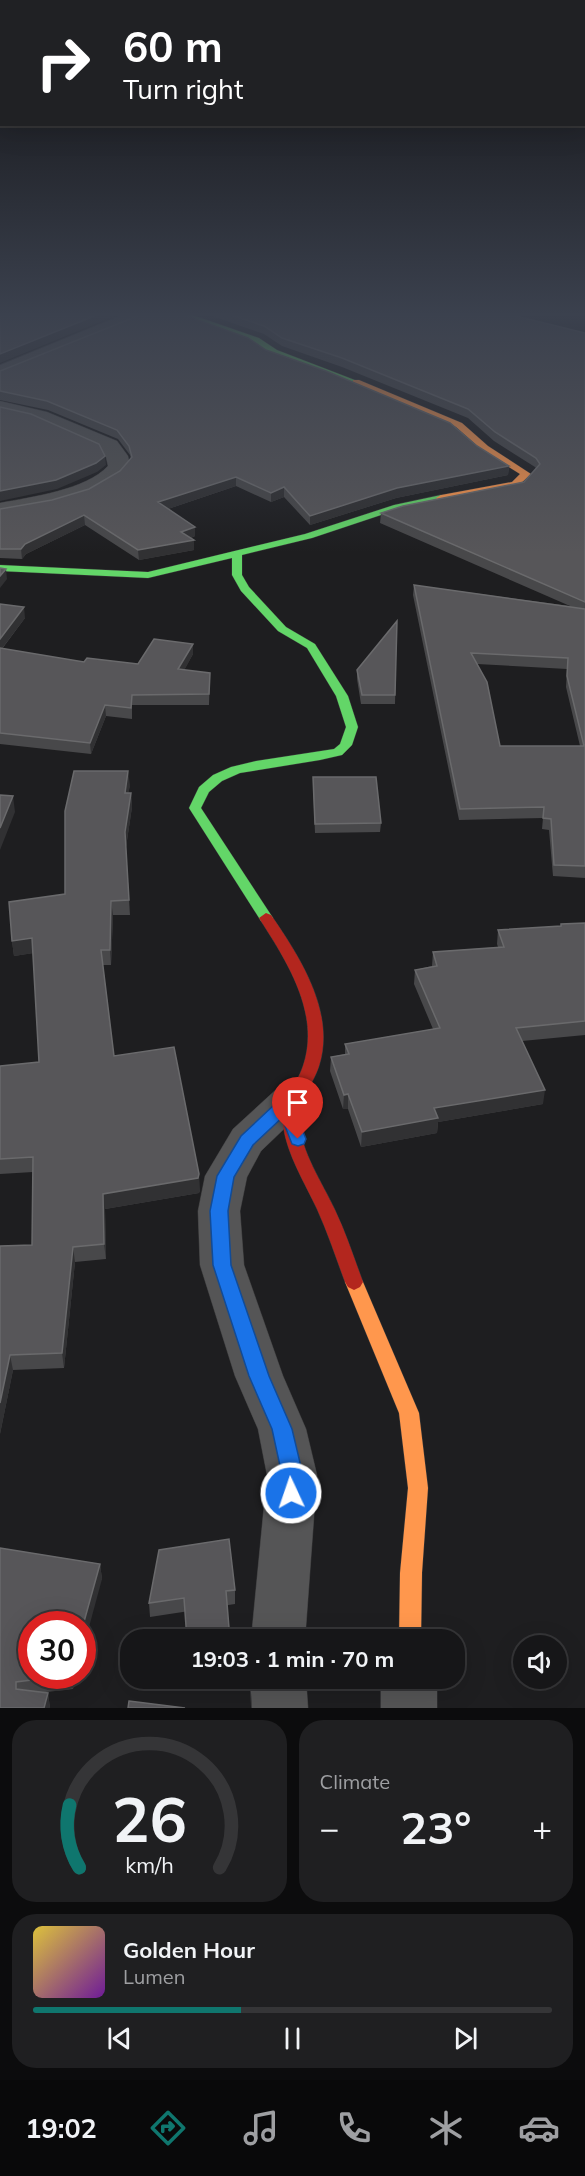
<!DOCTYPE html>
<html lang="en">
<head>
<meta charset="utf-8">
<style>
	body { margin:0; font-family:Mulish,sans-serif; background:#1f1f21; color:#f1f3f6; height:100vh; display:flex; flex-direction:column; font-size:22px; white-space:nowrap }
	* { box-sizing:border-box; margin:0 }
	p { font-size:20px; color:#9e9fa2 }
	.icon { flex:none; width:33px; height:33px; fill:none; stroke:currentColor; stroke-width:2; stroke-linecap:round; stroke-linejoin:round }
	.map { position:relative; height:1708px; overflow:hidden }
	.drawer { display:flex; flex-direction:column; gap:12px; padding:12px; background:#0c0c0d; flex:1 }
	.drawer>* { flex:none }
	.guide { position:absolute; left:0px; top:0px; width:585px; height:126px; box-shadow:0 6px 24px #0002,0 0 0 2px #353537; background:#202124; color:#fff; overflow:hidden }
	.tools { position:absolute; left:513px; top:1635px; display:grid; gap:12px }
	.tools a { display:grid; place-items:center; width:54px; height:54px; border-radius:50%; background:#161618; box-shadow:0 6px 24px #0002,0 0 0 2px #353537; font-size:30px }
	.speed { position:absolute; left:18px; top:1611px; display:flex; gap:12px; font-size:30px; font-weight:700; text-align:center }
	.speed>* { display:grid; place-content:center; width:78px; height:78px; border-radius:50%; background:#161618; box-shadow:0 6px 24px #0002,0 0 0 2px #353537; line-height:1 }
	.speed .limit { border:9px solid #d22; background:#fff; color:#111 }
	.pin { position:absolute; display:grid; place-items:center; width:51px; height:51px; color:#fff; margin:-62px -26px; border-radius:50% 50% 50% 0; rotate:-45deg; box-shadow:0 0 6px #0007 }
	.pin .icon { rotate:45deg }
	.me { position:absolute; width:66px; margin:-33px; rotate:357deg; stroke-linejoin:round; filter:drop-shadow(0 0 4px #0008) }
	.turn { display:flex; align-items:center; gap:21px; height:126px; padding:0 24px; font-size:27px }
	.turn .icon { width:78px; height:78px; stroke-width:2.5 }
	.turn b { display:block; font-size:42px; line-height:51px }
	.big { font-size:45px; font-weight:700; line-height:1.1 }
	.drawer .widget { flex:1; display:flex; flex-direction:column; justify-content:center; gap:9px; min-width:0; padding:0 21px; border-radius:24px; background:#1f1f21 }
	.drawer .dial { align-items:center; gap:0 }
	.dial svg { height:156px; overflow:visible; fill:none; stroke:#353537; stroke-width:7; stroke-linecap:round; text-anchor:middle }
	.dial text { fill:#f1f3f6; stroke:none }
	.song { display:flex; align-items:center; gap:18px }
	.cover { width:72px; height:72px; border-radius:9px; background:linear-gradient(135deg,hsl(50 70% 55%),hsl(280 70% 35%)) }
	.played { height:6px; border-radius:3px; background:linear-gradient(90deg,#0f766e 40%,#353537 40%) }
	.keys { display:flex; justify-content:space-around; direction:ltr }
	.heat { display:flex; justify-content:space-between; align-items:center; font-size:33px; direction:ltr }
	.drawer .tiles { flex:1; display:grid; gap:12px; grid-template-columns:1fr 1fr }
	.widget:last-child { grid-column:span 2 }
	.trip { position:absolute; left:120px; top:1629px; width:345px; height:60px; border-radius:24px; background:#161618; box-shadow:0 6px 24px #0002,0 0 0 2px #353537; font-weight:700; line-height:60px; text-align:center }
	.tabs { display:flex; height:96px; justify-content:space-around; align-items:center; background:#09090a; color:#9e9fa2 }
	.tabs .icon { width:42px; height:42px }
	.tabs .selected { color:#0f766e }
	.tabs b { font-size:27px; color:#f1f3f6 }
	.map>svg:first-child { display:block }
	.lines { fill:none; stroke-linecap:round; stroke-linejoin:round }
	.street-casing { stroke:#39393a; stroke-width:1 }
	.fast-casing { stroke:#39393a; stroke-width:1 }
	.slow-casing { stroke:#39393a; stroke-width:1 }
	.jam-casing { stroke:#39393a; stroke-width:1 }
	.street { fill:#555556; fill-rule:evenodd }
	.fast { fill:#63d668; fill-rule:evenodd }
	.slow { fill:#ff974d; fill-rule:evenodd }
	.jam { fill:#b3261e; fill-rule:evenodd }
	.wall { fill:#48484a; fill-rule:evenodd }
	.shaded-wall { fill:#313133 }
	.building { fill:#575659; stroke:#6a6a6c; stroke-width:1.5; fill-rule:evenodd }
	.route { fill:#1a73e8; stroke:#114b97; stroke-width:1.5 }
</style>
</head>
<body>
<div class="map">
<svg width="585" height="1708" viewBox="0 0 585 1708">
	<rect width="100%" height="100%" fill="#1e1e20"/>
	<g class="lines">
		<g class="street-casing">
			<path id="street" d="M127,313H151L148,317L0,378V365Z
				M0,401L47,412L117,441L128,456L130,467C107,501 39,510 0,517V503C31,497 86,490 108,466L106,457L101,451L33,421L0,413Z
				M295,1080L309,1085L315,1095L309,1105L261,1151L247,1177L240,1211L244,1265L283,1376L306,1429L317,1475L305,1640H251L267,1475L258,1429L235,1376L200,1265L198,1211L205,1176L233,1129L281,1085Z
				M250,1678H306L308,1708H252Z
				M381,1678H437V1708H381Z"/>
		</g>
		<g class="fast-casing">
			<path id="fast" d="M178,313H187L259,338L277,350L360,382L353,384L271,354L253,342Z
				M441,495L446,498L444,500L399,509L312,538L242,555V575L249,587L286,627L315,644L348,696L358,727L352,745L342,755L320,760L240,773L222,781L209,792L201,808L273,918L266,923L261,921L189,808L199,787L213,775L231,767L256,761L334,749L340,744L346,727L336,696L307,648L278,631L241,591L232,575V558L148,578L0,571V565L148,572L305,534L394,505Z"/>
		</g>
		<g class="slow-casing">
			<path id="slow" d="M353,380H359L462,423L488,446L531,474L518,486L438,500L436,498L441,495L512,482L520,474L482,450L456,427L353,384Z
				M354,1274L360,1277L363,1282L419,1413L428,1488L422,1573L421,1640H399L400,1573L408,1488L399,1413L345,1282L348,1277Z"/>
		</g>
		<g class="jam-casing">
			<path id="jam" d="M266,913L271,915C300,957 336,1013 319,1066C313,1085 298,1100 299,1121C301,1152 322,1182 335,1210C346,1233 354,1258 363,1282L360,1287L354,1290L348,1287L345,1282C336,1258 328,1233 317,1209C305,1183 287,1155 283,1125C281,1102 296,1086 303,1066C321,1013 286,960 259,918Z"/>
		</g>
		<use href="#street" class="street"/>
		<use href="#fast" class="fast"/>
		<use href="#slow" class="slow"/>
		<use href="#jam" class="jam"/>
	</g>
	<path class="wall" d="M203,313H518L517,316L585,333V878L553,876L549,830L542,829L543,818L459,820L413,595L414,585L570,606L380,523L381,513L524,482L536,468L535,467L494,441L468,418L342,367L282,346L264,334ZM477,664L567,669L566,687L580,746H500Z
		M266,350L477,446L509,466L508,475L396,498L310,525L284,497L271,502L236,486L168,509L195,527V536L191,538L194,540V550L139,560L85,525L26,554L22,559L0,558V509L52,500L89,489L120,471L131,459L130,455L118,439L48,410L0,400V371Z
		M0,604L25,618L2,649L84,662L138,664L193,644V654L184,670L210,673L209,705H132V719L106,716L91,754L0,744Z
		M397,621L395,704H361L357,679V670Z
		M130,785L128,793H131L132,807L126,847L130,915H113L111,965H103L114,1056L200,1190L199,1193L105,1209L106,1259L75,1262L64,1368L13,1370L0,1434V1246L32,1245L33,1172L0,1174V1066L39,1062L33,953L14,956L12,941L65,894Z
		M313,786L381,823L380,832L315,833Z
		M585,923V1035L522,1041L543,1104L438,1122L437,1133L361,1147L348,1109H343L330,1071L331,1057L345,1054V1044L433,1029L414,984L415,970L432,966L433,952L498,947L497,944L498,930L561,926V924Z
		M0,1548L100,1564L102,1579L32,1676H76L73,1689L46,1692L48,1693L50,1708H0Z
		M235,1590V1604L150,1617L149,1603Z"/>
	<path class="shaded-wall" d="M102,313H122L0,363V354Z
		M105,456L106,465L97,472L57,489L0,501V491Z
		M509,466L508,475L396,498L310,525V516L397,488Z
		M236,477V486L159,512L158,502Z
		M284,487V497L271,502V493Z
		M84,515L85,525L26,554L22,559L21,549L25,544Z
		M195,527V536L181,542V532Z
		M194,540V550L139,560L138,550Z
		M6,569L7,579L0,588V576Z
		M24,607L25,618L0,651V639Z
		M193,644V654L179,680L178,669Z
		M105,705L106,716L91,754L90,743Z
		M128,771L130,785L126,807L125,793Z
		M131,793L132,807L126,847L130,915L125,832Z
		M13,796L15,812L0,850V828Z
		M111,901L113,915L111,965L110,950Z
		M32,938L34,953L14,956L12,941Z
		M545,1090L543,1104L438,1122L437,1133L361,1147L362,1132L434,1108Z
		M348,1094V1109H343L344,1095Z
		M199,1174L200,1190L199,1193L105,1209L106,1259L104,1244L103,1194Z
		M73,1247L75,1262L64,1368L62,1353Z
		M10,1355L13,1370L0,1434V1403Z
		M100,1564L102,1579L82,1653V1629Z
		M70,1676H76L73,1689Z
		M48,1693L50,1708H44Z"/>
	<path class="building" d="M0,313H102L0,354Z
		M145,313H178L248,338L266,350L326,371L450,423L477,446L509,466L397,488L310,516L284,487L271,493L236,477L158,502L195,527L181,532L194,540L138,550L84,515L25,544L21,549H0V509L52,500L89,489L120,471L132,457L129,446L117,430L47,401L0,391V371Z
		M225,313H517L516,316L585,333V602L381,513L403,506L524,482L540,464L536,458L495,432L468,409L342,358L282,338L264,326Z
		M0,407L31,414L99,444L105,456L96,463L56,480L0,491Z
		M0,568L6,569L0,576Z
		M414,585L585,609V866L554,865L551,819L543,818L544,807L460,809ZM471,653L568,658L567,676L584,746H500L487,682Z
		M0,604L24,607L0,639Z
		M397,621L395,695H362L357,670Z
		M154,639L193,644L178,669L210,673L209,694L132,695L131,708L105,705L90,743L0,733V648L84,662L87,658L138,664Z
		M74,771H128L125,793H131L125,832L129,900L111,901L110,950H101L114,1056L174,1047L199,1174L198,1178L103,1194L104,1244L73,1247L62,1353L10,1355L0,1403V1246L32,1245L33,1157L0,1159V1066L39,1062L32,938L12,941L9,902L65,894V811Z
		M313,777H376L381,823L315,824Z
		M0,795L13,796L0,828Z
		M585,923V1021L516,1028L545,1090L434,1108L438,1118L362,1132L348,1094L344,1095L331,1057L349,1054L345,1044L440,1028L415,970L437,966L433,952L504,947L498,930L561,926V924Z
		M229,1539L235,1590L226,1591L230,1640H187L184,1598L149,1603L159,1550Z
		M0,1548L100,1564L82,1629V1624H32V1676H64L16,1682V1689L48,1693L44,1708H0Z
		M129,1701L185,1708H128Z"/>
	<linearGradient id="sky" x2="0" y2="1"><stop stop-color="#101012"/><stop offset="0.57" stop-color="#3b414e"/><stop offset="1" stop-color="#3b414e" stop-opacity="0"/></linearGradient>
	<rect width="585" height="552" fill="url(#sky)"/>
	<path class="route" d="M295,1089L301,1091L303,1095L299,1121L306,1139L304,1144L298,1146L292,1144L283,1121L284,1116L253,1145L234,1177L228,1211L231,1265L269,1376L292,1429L303,1475L302,1493L299,1500L291,1503L284,1500L281,1493L282,1475L272,1429L249,1376L213,1265L210,1211L217,1176L241,1136L289,1091Z"/>
</svg>
<div class="tools">
<a><svg class="icon" aria-label="sound" viewBox="0 0 24 24"><path d="M4 9h4l5-4v14l-5-4H4zM17 9q2 3 0 6"/></svg></a>
</div>
<div class="speed"><div class="limit">30</div></div>
<div class="pin" style="left:298px;top:1139px;background:#d93025"><svg class="icon" aria-label="arrive" viewBox="0 0 24 24"><path d="M6 21V4h12l-3 4 3 4H6"/></svg></div>
<svg class="me" style="left:291px;top:1493px" viewBox="-20 -20 40 40"><circle r="17" fill="#1a73e8" stroke="#fff" stroke-width="3"/><path d="M0-11L8 9 0 5-8 9z" fill="#fff"/></svg>
<div class="trip">19:03 · 1 min · 70 m</div>
<div class="guide">
<div class="turn"><svg class="icon" aria-label="right" viewBox="0 0 24 24"><path d="M7 20v-9h11M14 6l5 5-5 5"/></svg><div><b>60 m</b>Turn right</div></div>
</div>
</div>
<section class="drawer">
<div class="tiles">
<div class="widget dial"><svg viewBox="0 0 100 80">
<path d="M14 69A42 42 0 1 1 86 69"/>
<path d="M14 69A42 42 0 0 1 9 37" stroke="#0f766e"/>
<text x="50" y="56" font-size="32" font-weight="700">26</text>
<text x="50" y="72" font-size="11">km/h</text>
</svg></div>
<div class="widget"><p>Climate</p>
<div class="heat"><a>−</a><b class="big">23°</b><a>+</a></div>
</div>
<div class="widget">
<div class="song"><i class="cover"></i><div><b>Golden Hour</b><p>Lumen</p></div></div>
<div class="played"></div>
<div class="keys"><svg class="icon" aria-label="previous" viewBox="0 0 24 24"><path d="M18 5L8 12l10 7zM5 5v14"/></svg><svg class="icon" aria-label="pause" viewBox="0 0 24 24"><path d="M8 5v14M16 5v14"/></svg><svg class="icon" aria-label="next" viewBox="0 0 24 24"><path d="M6 5l10 7-10 7zM19 5v14"/></svg></div>
</div>
</div>
</section>
<nav class="tabs">
<b>19:02</b>
<svg class="icon selected" aria-label="directions" viewBox="0 0 24 24"><path d="M12 3l9 9-9 9-9-9zM9 14v-3h6M13 9l2 2-2 2"/></svg>
<svg class="icon" aria-label="music" viewBox="0 0 24 24"><path d="M9 18V5l10-2v13"/><circle cx="6" cy="18" r="3"/><circle cx="16" cy="16" r="3"/></svg>
<svg class="icon" aria-label="phone" viewBox="0 0 24 24"><path d="M5 4h4l2 5-3 2q2 4 5 5l2-3 5 2v4C11 20 4 13 5 4z"/></svg>
<svg class="icon" aria-label="climate" viewBox="0 0 24 24"><path d="M12 3v18M4 7l16 10M4 17L20 7"/></svg>
<svg class="icon" aria-label="car" viewBox="0 0 24 24"><path d="M5 17H2v-5l4-1 3-4h7l3 4 3 1v5h-3M9 17h6M6 11h13"/><circle cx="7" cy="17" r="2"/><circle cx="17" cy="17" r="2"/></svg>
</nav>
</body>
</html>
